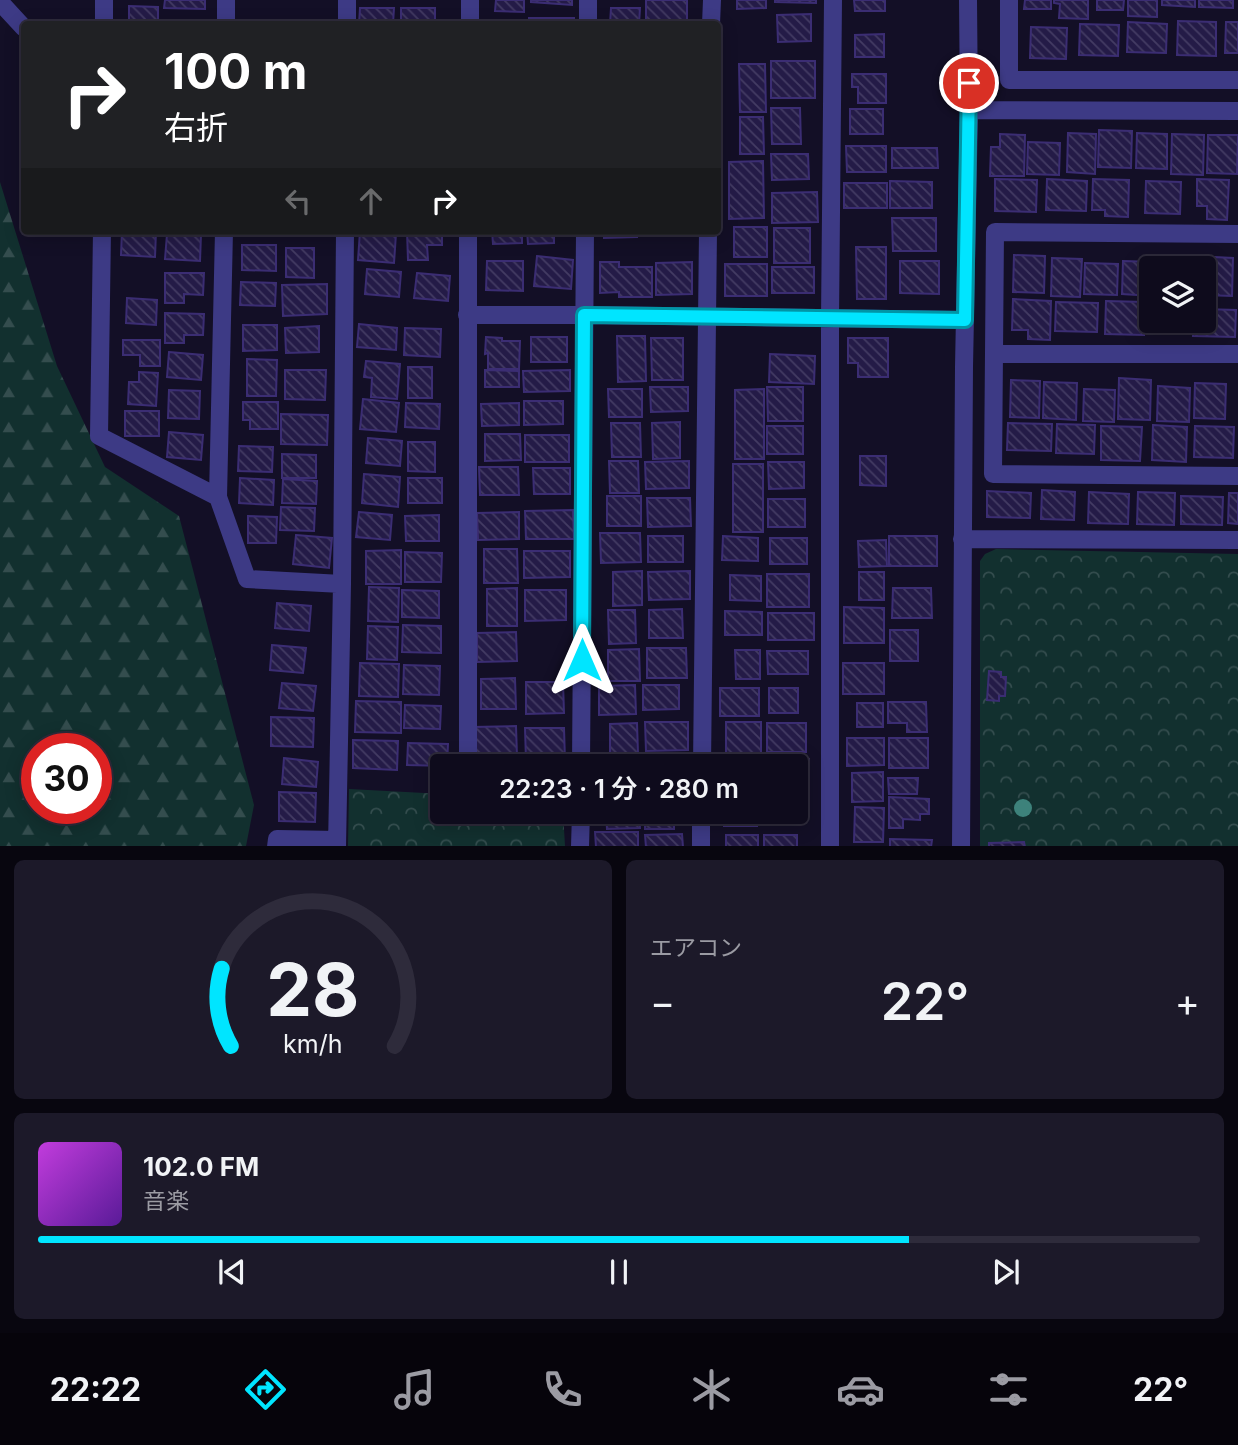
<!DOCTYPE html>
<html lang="ja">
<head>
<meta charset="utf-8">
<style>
	body { margin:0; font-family:Inter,"Noto Sans JP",sans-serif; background:#1c1929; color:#f1f3f6; height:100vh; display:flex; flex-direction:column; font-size:26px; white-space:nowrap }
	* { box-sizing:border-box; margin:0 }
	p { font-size:23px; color:#9b9ba3 }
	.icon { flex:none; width:38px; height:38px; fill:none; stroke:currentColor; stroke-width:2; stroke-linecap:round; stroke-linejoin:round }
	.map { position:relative; height:846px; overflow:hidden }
	.drawer { display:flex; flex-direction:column; gap:14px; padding:14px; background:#08060f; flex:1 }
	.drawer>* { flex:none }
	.banner { position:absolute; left:21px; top:21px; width:700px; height:214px; border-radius:7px; box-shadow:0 4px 18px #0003,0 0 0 2px #2e2b3b; background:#202124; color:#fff; overflow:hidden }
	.fabs { position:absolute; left:1139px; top:256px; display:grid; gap:14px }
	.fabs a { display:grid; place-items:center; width:77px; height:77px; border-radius:7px; background:#0e0b1c; box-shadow:0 4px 18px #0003,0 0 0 2px #2e2b3b; font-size:35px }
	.speed { position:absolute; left:21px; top:733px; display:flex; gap:14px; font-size:35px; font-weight:700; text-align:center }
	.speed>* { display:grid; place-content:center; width:91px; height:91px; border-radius:50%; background:#0e0b1c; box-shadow:0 4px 18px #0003,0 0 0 2px #2e2b3b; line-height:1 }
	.speed .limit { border:10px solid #d22; background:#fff; color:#111 }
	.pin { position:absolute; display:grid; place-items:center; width:60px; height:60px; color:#fff; margin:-30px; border:4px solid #fff; border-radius:50%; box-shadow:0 2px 7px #0007 }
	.me { position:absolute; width:77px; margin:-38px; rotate:0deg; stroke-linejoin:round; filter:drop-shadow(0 0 5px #0008) }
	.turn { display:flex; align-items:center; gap:24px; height:147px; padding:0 28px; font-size:32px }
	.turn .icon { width:91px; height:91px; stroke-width:2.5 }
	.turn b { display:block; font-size:49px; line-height:60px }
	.lanes { display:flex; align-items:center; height:66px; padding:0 28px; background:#0003; justify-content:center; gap:35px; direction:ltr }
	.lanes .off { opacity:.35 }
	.big { font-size:52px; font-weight:600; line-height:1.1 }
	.drawer .tile { flex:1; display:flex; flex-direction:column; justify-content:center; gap:10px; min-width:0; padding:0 24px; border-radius:10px; background:#1c1929 }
	.drawer .dial { align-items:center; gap:0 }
	.dial svg { height:182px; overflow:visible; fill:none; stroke:#2e2b3b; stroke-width:7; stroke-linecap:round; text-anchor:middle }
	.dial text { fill:#f1f3f6; stroke:none }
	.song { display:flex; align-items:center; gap:21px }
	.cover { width:84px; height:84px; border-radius:10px; background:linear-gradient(135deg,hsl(290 70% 55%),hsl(270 70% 35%)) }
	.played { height:7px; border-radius:4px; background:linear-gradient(90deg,#00e5ff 75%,#2e2b3b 75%) }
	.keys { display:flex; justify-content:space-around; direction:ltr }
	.heat { display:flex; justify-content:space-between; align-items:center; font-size:38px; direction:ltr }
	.drawer .tiles { flex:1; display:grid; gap:14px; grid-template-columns:1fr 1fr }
	.tile:last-child { grid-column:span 2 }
	.trip { position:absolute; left:430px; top:754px; width:378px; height:70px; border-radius:7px; background:#0e0b1c; box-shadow:0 4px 18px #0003,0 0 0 2px #2e2b3b; font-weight:600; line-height:70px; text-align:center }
	.tabs { display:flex; height:112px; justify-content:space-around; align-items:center; background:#06040b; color:#9b9ba3 }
	.tabs .icon { width:49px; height:49px }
	.tabs .current { color:#00e5ff }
	.tabs b { font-size:32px; color:#f1f3f6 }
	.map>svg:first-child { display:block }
	.forest { fill:url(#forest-firs); fill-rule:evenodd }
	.park { fill:url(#park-crowns) }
	.building { fill:url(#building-back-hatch); stroke:#3b2d73; stroke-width:2 }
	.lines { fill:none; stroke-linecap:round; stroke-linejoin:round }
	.minor { stroke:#3d3a85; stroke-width:18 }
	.tree { fill:#3d827b }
	.route-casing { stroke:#0095a6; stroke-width:18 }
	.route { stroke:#00e5ff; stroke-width:12 }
</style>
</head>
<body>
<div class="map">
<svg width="1238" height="847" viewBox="0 0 1238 847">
	<defs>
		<pattern id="forest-firs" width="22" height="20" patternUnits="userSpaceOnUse" patternTransform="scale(1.75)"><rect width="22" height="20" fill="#12302f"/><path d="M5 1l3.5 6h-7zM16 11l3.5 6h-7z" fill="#344d4e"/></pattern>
		<pattern id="park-crowns" width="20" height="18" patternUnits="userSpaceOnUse" patternTransform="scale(1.75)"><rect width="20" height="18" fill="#12302f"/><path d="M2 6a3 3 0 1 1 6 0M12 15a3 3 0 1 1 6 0" fill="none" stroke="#344d4e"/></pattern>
		<pattern id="building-back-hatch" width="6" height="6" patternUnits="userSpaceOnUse" patternTransform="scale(1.75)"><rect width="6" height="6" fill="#241b47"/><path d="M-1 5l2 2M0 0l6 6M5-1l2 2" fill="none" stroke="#433b63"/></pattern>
	</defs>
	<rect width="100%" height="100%" fill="#130f26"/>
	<path class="forest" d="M0,182L57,366L105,467L179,516L254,805L246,846H0ZM37,749H96V808H37Z"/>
	<path class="park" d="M996,549L1238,554V846H980V561L985,554Z
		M349,789L443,794V812H563L565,846H348Z"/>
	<path class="building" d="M165,0H205V9L164,8Z
		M496,0H524V12L495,11Z
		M531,0H572V5L531,2Z
		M646,0H687V22L646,21Z
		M737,0H766V8L737,9Z
		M775,0H816V3L775,2Z
		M854,0H885V11H855Z
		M1025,0H1051V9H1024Z
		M1054,0H1088V19L1059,18L1060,4L1054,3Z
		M1097,0H1124L1123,10H1097Z
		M1128,0H1157V17L1128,16Z
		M1162,0H1195V7L1162,5Z
		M1199,0H1233V8L1199,7Z
		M129,6L158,7V24H129Z
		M360,8H394L393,24H359Z
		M401,8H435V24H401Z
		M611,8H640L639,24H610Z
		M811,14V41L778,42L777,15Z
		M529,18H574V24H529Z
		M166,20L205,21V24H166Z
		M481,21H524V24H481Z
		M1178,21L1216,22V56L1177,55Z
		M1128,22L1167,24L1166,53L1127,52Z
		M1226,22H1238V53H1225Z
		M1080,24L1119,25L1118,56L1079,55Z
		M1031,27L1067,28L1066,59L1030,58Z
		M884,34V57H855V35Z
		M771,61H815V98H771Z
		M739,64H765L766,112H740Z
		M852,74H886V103H858V87H852Z
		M771,108H800L801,144H772Z
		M850,109H883V134H850Z
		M740,117H763L764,154H740Z
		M1099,130L1132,131L1131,168L1098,167Z
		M1068,133L1096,134L1095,174L1067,172Z
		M1137,133L1167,134V169L1136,168Z
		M1000,134L1025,135L1024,176H990L991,147H1000Z
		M1172,134L1204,135L1203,175L1171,174Z
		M1208,135H1238L1237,174L1207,173Z
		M1028,142L1060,143L1059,175L1027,174Z
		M846,146H886V172H847Z
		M892,148H937L938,168H892Z
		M771,154H808L809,179L772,180Z
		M763,161L764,218L729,219V162Z
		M995,179L1037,180L1036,212L995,211Z
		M1047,179L1087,181L1086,211L1046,210Z
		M1093,179L1129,180L1128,217L1105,216V210H1092Z
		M1197,179L1229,180L1227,220L1207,219V206H1197Z
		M890,181L932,182V208H890Z
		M1146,181L1181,182L1180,214L1145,213Z
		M844,183H887V208H844Z
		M817,192L818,222L772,223V193Z
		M892,218H936V251H893Z
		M734,227H767V257H734Z
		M774,228H810V263H774Z
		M122,231L156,232L155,257L121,255Z
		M236,231H280V234H236Z
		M360,231L396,234L394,263L358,260Z
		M492,231H522V243L493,244Z
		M527,231H554V243L528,244Z
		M604,231H637V237L604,238Z
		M407,232H442V245H427L428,260H408Z
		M167,234L201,235L200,261L165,259Z
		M242,245H276V271L242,270Z
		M856,247H886V299H857Z
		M286,248H314V278L286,277Z
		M1014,255L1045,256L1044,293L1013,292Z
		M1167,255L1195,256V268H1166Z
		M537,256L573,260L571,289L534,286Z
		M1214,257L1233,258L1232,296L1204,295V268H1196L1197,266H1214Z
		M1052,258L1082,259L1080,297L1051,296Z
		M487,261H523V291L486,290Z
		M900,261H939V294L900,293Z
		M1123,261L1156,262L1155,268H1152V296L1122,294Z
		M600,262H619V267H652V297H619V292L600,293Z
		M692,262V294L656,295V263Z
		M1085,263L1118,264L1117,295L1084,294Z
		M725,264H767V296H725Z
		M772,267H814V293H772Z
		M367,269L401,272L399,297L365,294Z
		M165,273H204L203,295L184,294V303H165Z
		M417,273L450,276L448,301L414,298Z
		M241,282L276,283L275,306L240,305Z
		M327,284V314L283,316L282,285Z
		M127,298L157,300L156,325L126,323Z
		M1013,299L1051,301L1050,340L1028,339V330H1012Z
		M1106,301L1145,302L1144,335L1105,334Z
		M1056,302L1098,303L1097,332L1055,331Z
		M1204,309L1236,310L1235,337L1193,336V320H1204Z
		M165,313L204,314L203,335H184V343H165Z
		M1155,320H1188V334L1154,333Z
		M359,324L397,328L396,350L357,347Z
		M243,325H277V350L243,351Z
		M319,326V352L286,353L285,328Z
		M405,328L441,329L440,357L404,355Z
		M617,336H645L646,381L618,382Z
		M486,337L502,338V341H520L519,369H488V353L485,354Z
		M531,337H567V362H531Z
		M651,338H683V380H652Z
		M848,338H888V377H858V363H848Z
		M123,340H160V366H140V355H123Z
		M169,352L203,355L201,380L167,377Z
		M770,354L815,356L814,384L769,382Z
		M247,359L277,360L276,396H247Z
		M366,361L400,364L397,399L371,397L372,378L364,377Z
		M408,367H432V398H408Z
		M285,370H326L325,400L285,399Z
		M485,370L519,371V387H485Z
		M570,370V391L524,392L523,371Z
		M139,372L158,373L156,406L128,404L129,382H139Z
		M1119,378L1151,380L1150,420L1118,419Z
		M1011,380L1040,381L1039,418L1010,417Z
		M1044,382L1077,383L1076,420L1043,418Z
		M1195,383L1226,384L1225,419L1194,418Z
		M1158,386L1190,388L1189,422L1157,421Z
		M650,387H688V411L651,412Z
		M767,387H803V421H768Z
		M608,389H642V417H609Z
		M764,389V459H735V390Z
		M1084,389L1115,390L1114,422L1083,421Z
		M169,390L200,391L199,419L168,418Z
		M363,399L399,403L396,432L360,429Z
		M524,401H563V424L524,425Z
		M243,402H278V429H250V420H243Z
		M406,403L440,404L439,429L405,427Z
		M519,403V425L482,426L481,404Z
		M125,411H159V436H125Z
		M281,414L328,415L327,445L281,444Z
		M680,422V458L653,459L652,423Z
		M611,423H640L641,457H612Z
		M1008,423L1052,424L1051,451L1007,450Z
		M1057,424L1095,425L1094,454L1056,453Z
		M1153,425L1187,427L1186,462L1152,460Z
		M767,426H803V454H767Z
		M1101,426L1142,427L1140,461L1101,460Z
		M1195,426L1234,427L1233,458L1194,457Z
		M169,432L203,435L201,460L167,457Z
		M485,434H520L521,460L485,461Z
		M525,435H569V462H525Z
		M368,438L402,441L400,466L366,463Z
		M408,442H435V472L408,471Z
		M239,446L273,447L272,472L238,471Z
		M282,454L316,455V478H282Z
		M860,456H886V486L860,485Z
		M609,461H638L639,493H610Z
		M689,461V488L646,489L645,462Z
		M768,462H804V488L769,489Z
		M733,464H763V532H733Z
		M479,467H518L519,495H480Z
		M533,468H570V494H534Z
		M364,474L400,477L398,507L362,503Z
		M240,478L274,480L273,505L239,503Z
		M408,478H442V503H408Z
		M283,479L317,481L316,504L282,503Z
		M1042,490L1075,492L1074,520L1041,519Z
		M987,491L1031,493L1030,518L987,517Z
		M1089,492L1129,494L1128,524L1088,523Z
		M1138,492L1175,493L1174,525L1137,524Z
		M1229,493H1238V524L1228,523Z
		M607,496H641V526H607Z
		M1181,496L1223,497L1222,525L1181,524Z
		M647,498H690L691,526L648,527Z
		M768,499H805V527H768Z
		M281,507L315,508L314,531L280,530Z
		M573,510L574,539H526L525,511Z
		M359,512L392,515L390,540L356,537Z
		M519,512V539L478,540L477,513Z
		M439,515V541H406L405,516Z
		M248,516L277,517L276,543H248Z
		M600,533H640L641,562L601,563Z
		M296,535L332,538L329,568L293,564Z
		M648,536H683V562H648Z
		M723,536L758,538V561L722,560Z
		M889,536H937V566H889Z
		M770,538H807V564H770Z
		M886,540L887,566L859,567L858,541Z
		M484,549H517L518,583H484Z
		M401,550V584H366V551Z
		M524,551H570V577L524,578Z
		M405,552L442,553L441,582H405Z
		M642,571V605L613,606V572Z
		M690,571V599L649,600L648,572Z
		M859,572H884V600H859Z
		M767,574H809V607H767Z
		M730,575L761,576V601L730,600Z
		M369,587L399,588L398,622L368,621Z
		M517,588V626H487V589Z
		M893,588H931L932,618H892Z
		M402,590L439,591V618L402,617Z
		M525,590H566V620L525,621Z
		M277,603L311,606L309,631L275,628Z
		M844,607L884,608V643H844Z
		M682,609L683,638H649V610Z
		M608,610H635L636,643L609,644Z
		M725,611L762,612V635H725Z
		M768,613H814V640H768Z
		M403,625L441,626V653L402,652Z
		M368,626L398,627L397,660L367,659Z
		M890,630H918V661H890Z
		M516,632L517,661L477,662V633Z
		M272,645L306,648L303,673L270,670Z
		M647,648H686L687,678H647Z
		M639,649L640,681H608V650Z
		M735,650H760V679H736Z
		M767,651H808V674H768Z
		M360,663L399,664L398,697L359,696Z
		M843,663H884V694H843Z
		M404,665L440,666L439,695L403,694Z
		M989,671L1001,672V677H1006L1005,696H999V701L987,700Z
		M515,678L516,709H481V679Z
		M526,682H563L564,713L526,714Z
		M282,683L316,686L313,711L279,708Z
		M635,685L636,714L599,715V686Z
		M643,685H679V709L643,710Z
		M720,688H759V716H720Z
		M769,688H798V713H769Z
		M356,701L401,702V733L355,732Z
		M888,702H926L927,732H907V723H888Z
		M857,703H883V727H857Z
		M405,705L441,706L440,729L404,728Z
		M271,717L314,718L313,747L271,746Z
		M645,722H688V750L646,751Z
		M726,722H761V756H726Z
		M637,723L638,753L610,754V724Z
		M767,723H806V752H767Z
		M516,726L517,756L474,757L473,727Z
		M525,728H564L565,760L526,761Z
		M847,738H884V765L847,766Z
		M889,738H928V768H889Z
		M353,740L398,741L397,770L353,768Z
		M408,743L448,744L447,766L407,765Z
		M284,758L318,762L316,787L282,784Z
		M645,758H684V766H645Z
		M768,759H809V792H796V766H768Z
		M609,760H638V766H610Z
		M760,761V766H718V762Z
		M883,772V801L852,802V773Z
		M888,778H918L917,794H889Z
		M279,792L316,793L315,822L279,821Z
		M796,795H802V823H762V812H796Z
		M889,797L929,799V814H920V820L903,819V828H889Z
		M855,807L884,808L883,842H854Z
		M606,812H639L640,828L607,829Z
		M645,812H674V829H645Z
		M724,812H757V826H724Z
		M595,832H638V847H596Z
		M682,834L683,847H646L645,835Z
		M726,835H758V847H726Z
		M764,835H797V847H764Z
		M890,839L932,840L931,847H890Z
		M1024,842L1025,847H989V843Z"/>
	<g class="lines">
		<path class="minor" d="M1009,0V80H1238
			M0,2L24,28
			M104,24V0
			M226,24V0
			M347,24V0
			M470,24V0
			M588,24V0
			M711,24L712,0
			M969,110L1238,111
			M102,231L99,436L218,497L247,579L342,584
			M468,231V766
			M1238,234L995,232L993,474L1238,476
			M467,315H584L965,320
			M995,354H1238
			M218,497L224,231
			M962,539L1238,540
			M581,766L585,231
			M702,766L708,231
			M276,847L277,839L337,840
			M337,847L342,584L345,231
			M580,847L581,812
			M701,847V812
			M830,847V319L833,0
			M961,847L964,367L969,110L968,0"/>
	</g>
	<circle class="tree" cx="1023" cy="808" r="9"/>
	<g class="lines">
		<g class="route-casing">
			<path id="route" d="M582,660L584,315L965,320L969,83"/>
		</g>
		<use href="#route" class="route"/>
	</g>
</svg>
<div class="fabs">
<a><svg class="icon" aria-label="layers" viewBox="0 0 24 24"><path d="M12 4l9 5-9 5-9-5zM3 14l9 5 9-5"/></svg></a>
</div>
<div class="speed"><div class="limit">30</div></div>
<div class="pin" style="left:969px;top:83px;background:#d93025"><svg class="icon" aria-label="arrive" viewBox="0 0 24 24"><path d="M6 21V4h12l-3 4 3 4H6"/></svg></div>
<svg class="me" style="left:582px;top:660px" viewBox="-20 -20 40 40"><path d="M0-17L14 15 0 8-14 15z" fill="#00e5ff" stroke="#fff" stroke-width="4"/></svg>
<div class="trip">22:23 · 1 分 · 280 m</div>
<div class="banner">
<div class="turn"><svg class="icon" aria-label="right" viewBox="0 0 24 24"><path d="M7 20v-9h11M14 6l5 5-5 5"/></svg><div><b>100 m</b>右折</div></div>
<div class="lanes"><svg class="icon off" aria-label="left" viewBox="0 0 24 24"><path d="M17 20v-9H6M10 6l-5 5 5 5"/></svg><svg class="icon off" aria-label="ahead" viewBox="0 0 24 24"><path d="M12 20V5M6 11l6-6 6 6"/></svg><svg class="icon" aria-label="right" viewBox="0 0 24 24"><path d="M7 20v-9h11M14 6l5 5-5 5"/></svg></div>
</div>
</div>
<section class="drawer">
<div class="tiles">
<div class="tile dial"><svg viewBox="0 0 100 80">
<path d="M14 69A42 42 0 1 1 86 69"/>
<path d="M14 69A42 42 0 0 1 10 35" stroke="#00e5ff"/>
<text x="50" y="56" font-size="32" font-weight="700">28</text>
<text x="50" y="72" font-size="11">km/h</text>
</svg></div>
<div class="tile"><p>エアコン</p>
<div class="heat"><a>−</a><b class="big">22°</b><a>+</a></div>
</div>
<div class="tile">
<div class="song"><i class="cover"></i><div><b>102.0 FM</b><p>音楽</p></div></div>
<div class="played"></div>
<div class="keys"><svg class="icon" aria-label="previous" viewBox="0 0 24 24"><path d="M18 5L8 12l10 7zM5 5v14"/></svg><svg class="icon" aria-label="pause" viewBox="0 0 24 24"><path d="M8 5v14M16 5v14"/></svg><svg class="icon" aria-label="next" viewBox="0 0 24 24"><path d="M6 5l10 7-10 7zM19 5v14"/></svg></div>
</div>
</div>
</section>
<nav class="tabs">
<b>22:22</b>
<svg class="icon current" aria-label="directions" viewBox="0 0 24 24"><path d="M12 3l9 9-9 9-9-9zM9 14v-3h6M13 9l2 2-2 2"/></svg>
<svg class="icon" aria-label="music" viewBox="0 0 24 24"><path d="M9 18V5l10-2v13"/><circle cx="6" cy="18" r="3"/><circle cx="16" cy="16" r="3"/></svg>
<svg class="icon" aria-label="phone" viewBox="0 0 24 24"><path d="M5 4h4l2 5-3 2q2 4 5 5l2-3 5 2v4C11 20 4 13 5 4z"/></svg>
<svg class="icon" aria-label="climate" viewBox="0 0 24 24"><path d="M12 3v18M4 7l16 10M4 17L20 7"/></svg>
<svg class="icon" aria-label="car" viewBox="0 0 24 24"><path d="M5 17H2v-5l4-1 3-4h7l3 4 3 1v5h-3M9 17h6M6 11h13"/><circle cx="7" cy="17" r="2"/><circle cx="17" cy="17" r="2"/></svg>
<svg class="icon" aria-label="filters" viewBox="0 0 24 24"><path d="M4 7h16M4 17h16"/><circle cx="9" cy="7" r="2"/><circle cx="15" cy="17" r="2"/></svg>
<b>22°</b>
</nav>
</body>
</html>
